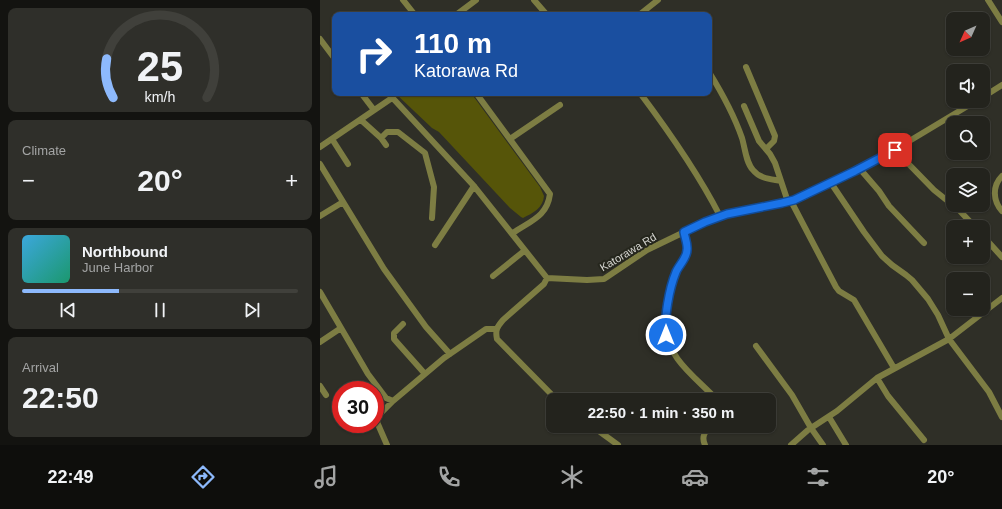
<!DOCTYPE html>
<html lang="en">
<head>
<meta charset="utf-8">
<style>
	body { margin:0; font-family:Arial,sans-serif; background:#2f2f2a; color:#f1f3f6; height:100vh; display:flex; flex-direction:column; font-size:15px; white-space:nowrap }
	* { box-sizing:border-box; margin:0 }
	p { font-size:13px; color:#a3a4a4 }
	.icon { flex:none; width:22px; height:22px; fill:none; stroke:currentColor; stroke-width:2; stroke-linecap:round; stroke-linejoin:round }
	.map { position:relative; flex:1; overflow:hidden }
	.side { display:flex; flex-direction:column; gap:8px; padding:8px; background:#131310; width:320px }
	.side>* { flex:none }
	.hud { position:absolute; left:12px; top:12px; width:380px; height:84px; border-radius:8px; box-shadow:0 1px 3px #0004,0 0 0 1px #40403b; background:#1a4fa0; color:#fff; overflow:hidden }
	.needle { width:26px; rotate:225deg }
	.controls { position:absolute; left:626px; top:12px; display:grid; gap:8px }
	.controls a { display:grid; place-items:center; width:44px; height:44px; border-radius:8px; background:#23231d; box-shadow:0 1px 3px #0004,0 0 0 1px #40403b; font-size:20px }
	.speed { position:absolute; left:12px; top:381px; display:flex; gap:8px; font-size:20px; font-weight:700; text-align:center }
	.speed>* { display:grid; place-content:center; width:52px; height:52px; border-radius:50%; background:#23231d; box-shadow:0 1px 3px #0004,0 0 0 1px #40403b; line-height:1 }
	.speed .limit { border:6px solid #d22; background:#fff; color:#111 }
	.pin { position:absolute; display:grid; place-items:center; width:34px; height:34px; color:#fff; margin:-17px; border-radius:8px; box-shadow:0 2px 6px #0006 }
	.me { position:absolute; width:44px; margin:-22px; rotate:0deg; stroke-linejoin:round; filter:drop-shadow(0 0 3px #0008) }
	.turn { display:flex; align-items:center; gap:14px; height:84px; padding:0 16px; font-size:18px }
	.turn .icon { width:52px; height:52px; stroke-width:2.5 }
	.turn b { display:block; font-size:28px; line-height:34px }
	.big { font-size:30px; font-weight:600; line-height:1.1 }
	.side .tile { flex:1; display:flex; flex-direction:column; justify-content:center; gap:6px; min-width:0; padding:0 14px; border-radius:8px; background:#2f2f2a }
	.side .dial { align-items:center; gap:0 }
	.dial svg { height:104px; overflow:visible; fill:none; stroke:#40403b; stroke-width:7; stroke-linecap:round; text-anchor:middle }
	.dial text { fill:#f1f3f6; stroke:none }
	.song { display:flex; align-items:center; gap:12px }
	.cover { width:48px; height:48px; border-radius:6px; background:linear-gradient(135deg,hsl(200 70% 55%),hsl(160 70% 35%)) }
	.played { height:4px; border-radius:2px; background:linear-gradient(90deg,#8db9fc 35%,#40403b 35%) }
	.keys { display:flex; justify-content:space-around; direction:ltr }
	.heat { display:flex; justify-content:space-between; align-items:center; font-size:22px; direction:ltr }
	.trip { position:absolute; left:226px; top:393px; width:230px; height:40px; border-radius:8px; background:#23231d; box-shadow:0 1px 3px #0004,0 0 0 1px #40403b; font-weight:600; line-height:40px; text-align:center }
	.tabs { display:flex; height:64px; justify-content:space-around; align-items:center; background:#0e0e0c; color:#a3a4a4 }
	.tabs .icon { width:28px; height:28px }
	.tabs .current { color:#8db9fc }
	.tabs b { font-size:18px; color:#f1f3f6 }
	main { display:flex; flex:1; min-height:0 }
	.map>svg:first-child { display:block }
	.green { fill:#565509 }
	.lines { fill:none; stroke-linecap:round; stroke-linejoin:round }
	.minor { stroke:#7d7d43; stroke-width:6 }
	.route-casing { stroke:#114b97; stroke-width:10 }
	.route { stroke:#1a73e8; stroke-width:7 }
	.labels { text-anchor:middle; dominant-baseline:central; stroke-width:4; stroke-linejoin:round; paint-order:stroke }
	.street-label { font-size:11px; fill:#d8d8d3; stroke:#25261d }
</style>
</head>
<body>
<main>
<section class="side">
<div class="tile dial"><svg viewBox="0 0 100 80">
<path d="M14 69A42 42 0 1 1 86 69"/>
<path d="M14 69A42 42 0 0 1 9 39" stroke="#8db9fc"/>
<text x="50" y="56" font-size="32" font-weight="700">25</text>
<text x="50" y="72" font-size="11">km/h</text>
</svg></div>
<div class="tile"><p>Climate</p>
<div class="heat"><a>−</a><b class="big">20°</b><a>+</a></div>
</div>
<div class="tile">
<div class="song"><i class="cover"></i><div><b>Northbound</b><p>June Harbor</p></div></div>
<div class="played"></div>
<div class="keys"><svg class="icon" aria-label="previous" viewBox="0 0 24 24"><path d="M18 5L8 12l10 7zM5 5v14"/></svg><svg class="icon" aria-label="pause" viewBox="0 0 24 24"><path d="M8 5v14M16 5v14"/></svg><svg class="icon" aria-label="next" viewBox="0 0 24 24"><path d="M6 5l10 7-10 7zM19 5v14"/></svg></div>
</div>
<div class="tile"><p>Arrival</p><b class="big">22:50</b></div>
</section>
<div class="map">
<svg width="682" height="445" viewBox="0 0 682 445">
	<rect width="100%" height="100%" fill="#2f2f27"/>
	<path class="green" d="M75,93H151L220,187L224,196C223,208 213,213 203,218L201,217L190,208L119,132L112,128Z"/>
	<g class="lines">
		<path class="minor" d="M83,0L95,15
			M214,0L227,15
			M668,0L682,22
			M136,15L156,0
			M319,15L338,0
			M0,39L15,59
			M426,67L455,136L454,141L446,149
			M389,72C402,93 414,115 422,138C425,148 426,163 433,170C440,179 451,179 461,181L468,202
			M41,93L54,110
			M68,93L154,186L227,278
			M156,93L230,194C227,217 210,221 193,233
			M320,93C350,133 378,173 400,216
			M663,97L682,85
			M424,106L439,141L450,154L455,163L461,181
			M41,120L61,138L66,145
			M61,138L67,132H78L105,153L114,187L112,218
			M12,139L28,164
			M190,139L240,105
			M0,147L72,98
			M575,150L614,190L639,210L655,227
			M0,164L64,269L106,327L130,354
			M540,169L559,191L569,206L604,243
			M682,176C672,186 673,201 682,211
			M511,183L544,232L562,256L572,265L586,275L592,280L608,299L618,315L629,339L669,392L682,417
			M471,201L516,287L519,291L534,300L574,368
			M0,216L23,202
			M364,232C371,258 364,251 356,272C352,282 350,294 348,305C347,312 344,319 345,326C347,359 377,378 397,400
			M663,236L682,257
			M115,245L154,186
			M173,276L204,251
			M0,292L48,374L66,398L73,401L124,358L166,329H177
			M83,324L74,333V339L105,374
			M0,342L21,328
			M436,346L472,395L491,428L503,445
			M557,378L568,396L604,440
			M0,386L6,395
			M237,400L177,339C175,330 177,327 183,320L224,284L227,278L267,280L284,279L327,250L385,222L407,214L462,203L474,200L535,171L591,140L656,101
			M509,417L526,445
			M272,426L298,445
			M67,445L57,422L60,414L73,401
			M385,445C381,436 385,432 391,426
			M471,445L488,430L517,411L557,378L629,339L682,298"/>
	</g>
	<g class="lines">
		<g class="route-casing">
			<path id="route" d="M346,335C344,318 349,289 356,272C359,265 367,258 367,250C368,245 365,238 364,232L385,222L407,214L462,203L474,200L535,171L575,150"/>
		</g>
		<use href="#route" class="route"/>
	</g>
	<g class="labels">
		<g class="street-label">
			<text transform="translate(308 252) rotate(-31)">Katorawa Rd</text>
		</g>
	</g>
</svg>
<div class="controls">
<a><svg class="needle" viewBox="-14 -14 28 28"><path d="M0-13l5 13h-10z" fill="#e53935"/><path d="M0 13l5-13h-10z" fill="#a3a4a4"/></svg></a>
<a><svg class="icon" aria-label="sound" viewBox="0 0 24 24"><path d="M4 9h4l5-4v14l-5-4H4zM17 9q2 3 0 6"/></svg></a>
<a><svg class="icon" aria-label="search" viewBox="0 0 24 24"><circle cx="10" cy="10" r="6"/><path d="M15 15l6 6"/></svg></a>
<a><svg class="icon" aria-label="layers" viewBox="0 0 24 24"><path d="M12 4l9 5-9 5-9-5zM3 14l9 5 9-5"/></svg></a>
<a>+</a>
<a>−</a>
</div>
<div class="speed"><div class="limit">30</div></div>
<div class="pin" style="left:575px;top:150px;background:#d93025"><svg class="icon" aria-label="arrive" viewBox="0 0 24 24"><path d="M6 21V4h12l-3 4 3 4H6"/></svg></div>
<svg class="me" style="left:346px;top:335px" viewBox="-20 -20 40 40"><circle r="17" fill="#1a73e8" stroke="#fff" stroke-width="3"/><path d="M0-11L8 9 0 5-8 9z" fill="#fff"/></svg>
<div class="trip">22:50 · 1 min · 350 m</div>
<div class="hud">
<div class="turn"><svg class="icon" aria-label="right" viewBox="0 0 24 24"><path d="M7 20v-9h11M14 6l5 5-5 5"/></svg><div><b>110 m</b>Katorawa Rd</div></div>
</div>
</div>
</main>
<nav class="tabs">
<b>22:49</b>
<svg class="icon current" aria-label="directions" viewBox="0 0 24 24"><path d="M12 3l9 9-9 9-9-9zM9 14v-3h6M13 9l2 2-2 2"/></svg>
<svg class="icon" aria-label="music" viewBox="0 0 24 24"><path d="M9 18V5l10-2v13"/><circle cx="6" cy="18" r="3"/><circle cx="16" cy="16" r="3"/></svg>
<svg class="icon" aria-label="phone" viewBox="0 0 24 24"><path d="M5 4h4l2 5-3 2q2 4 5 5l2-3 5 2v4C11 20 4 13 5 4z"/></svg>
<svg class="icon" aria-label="climate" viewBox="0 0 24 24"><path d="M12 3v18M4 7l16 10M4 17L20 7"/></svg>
<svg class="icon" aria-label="car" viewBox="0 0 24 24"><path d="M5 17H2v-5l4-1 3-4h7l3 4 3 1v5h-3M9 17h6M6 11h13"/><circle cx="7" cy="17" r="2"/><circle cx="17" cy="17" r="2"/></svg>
<svg class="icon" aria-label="filters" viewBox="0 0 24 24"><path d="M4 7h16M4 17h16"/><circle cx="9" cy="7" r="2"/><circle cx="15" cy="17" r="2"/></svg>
<b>20°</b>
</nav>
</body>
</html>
